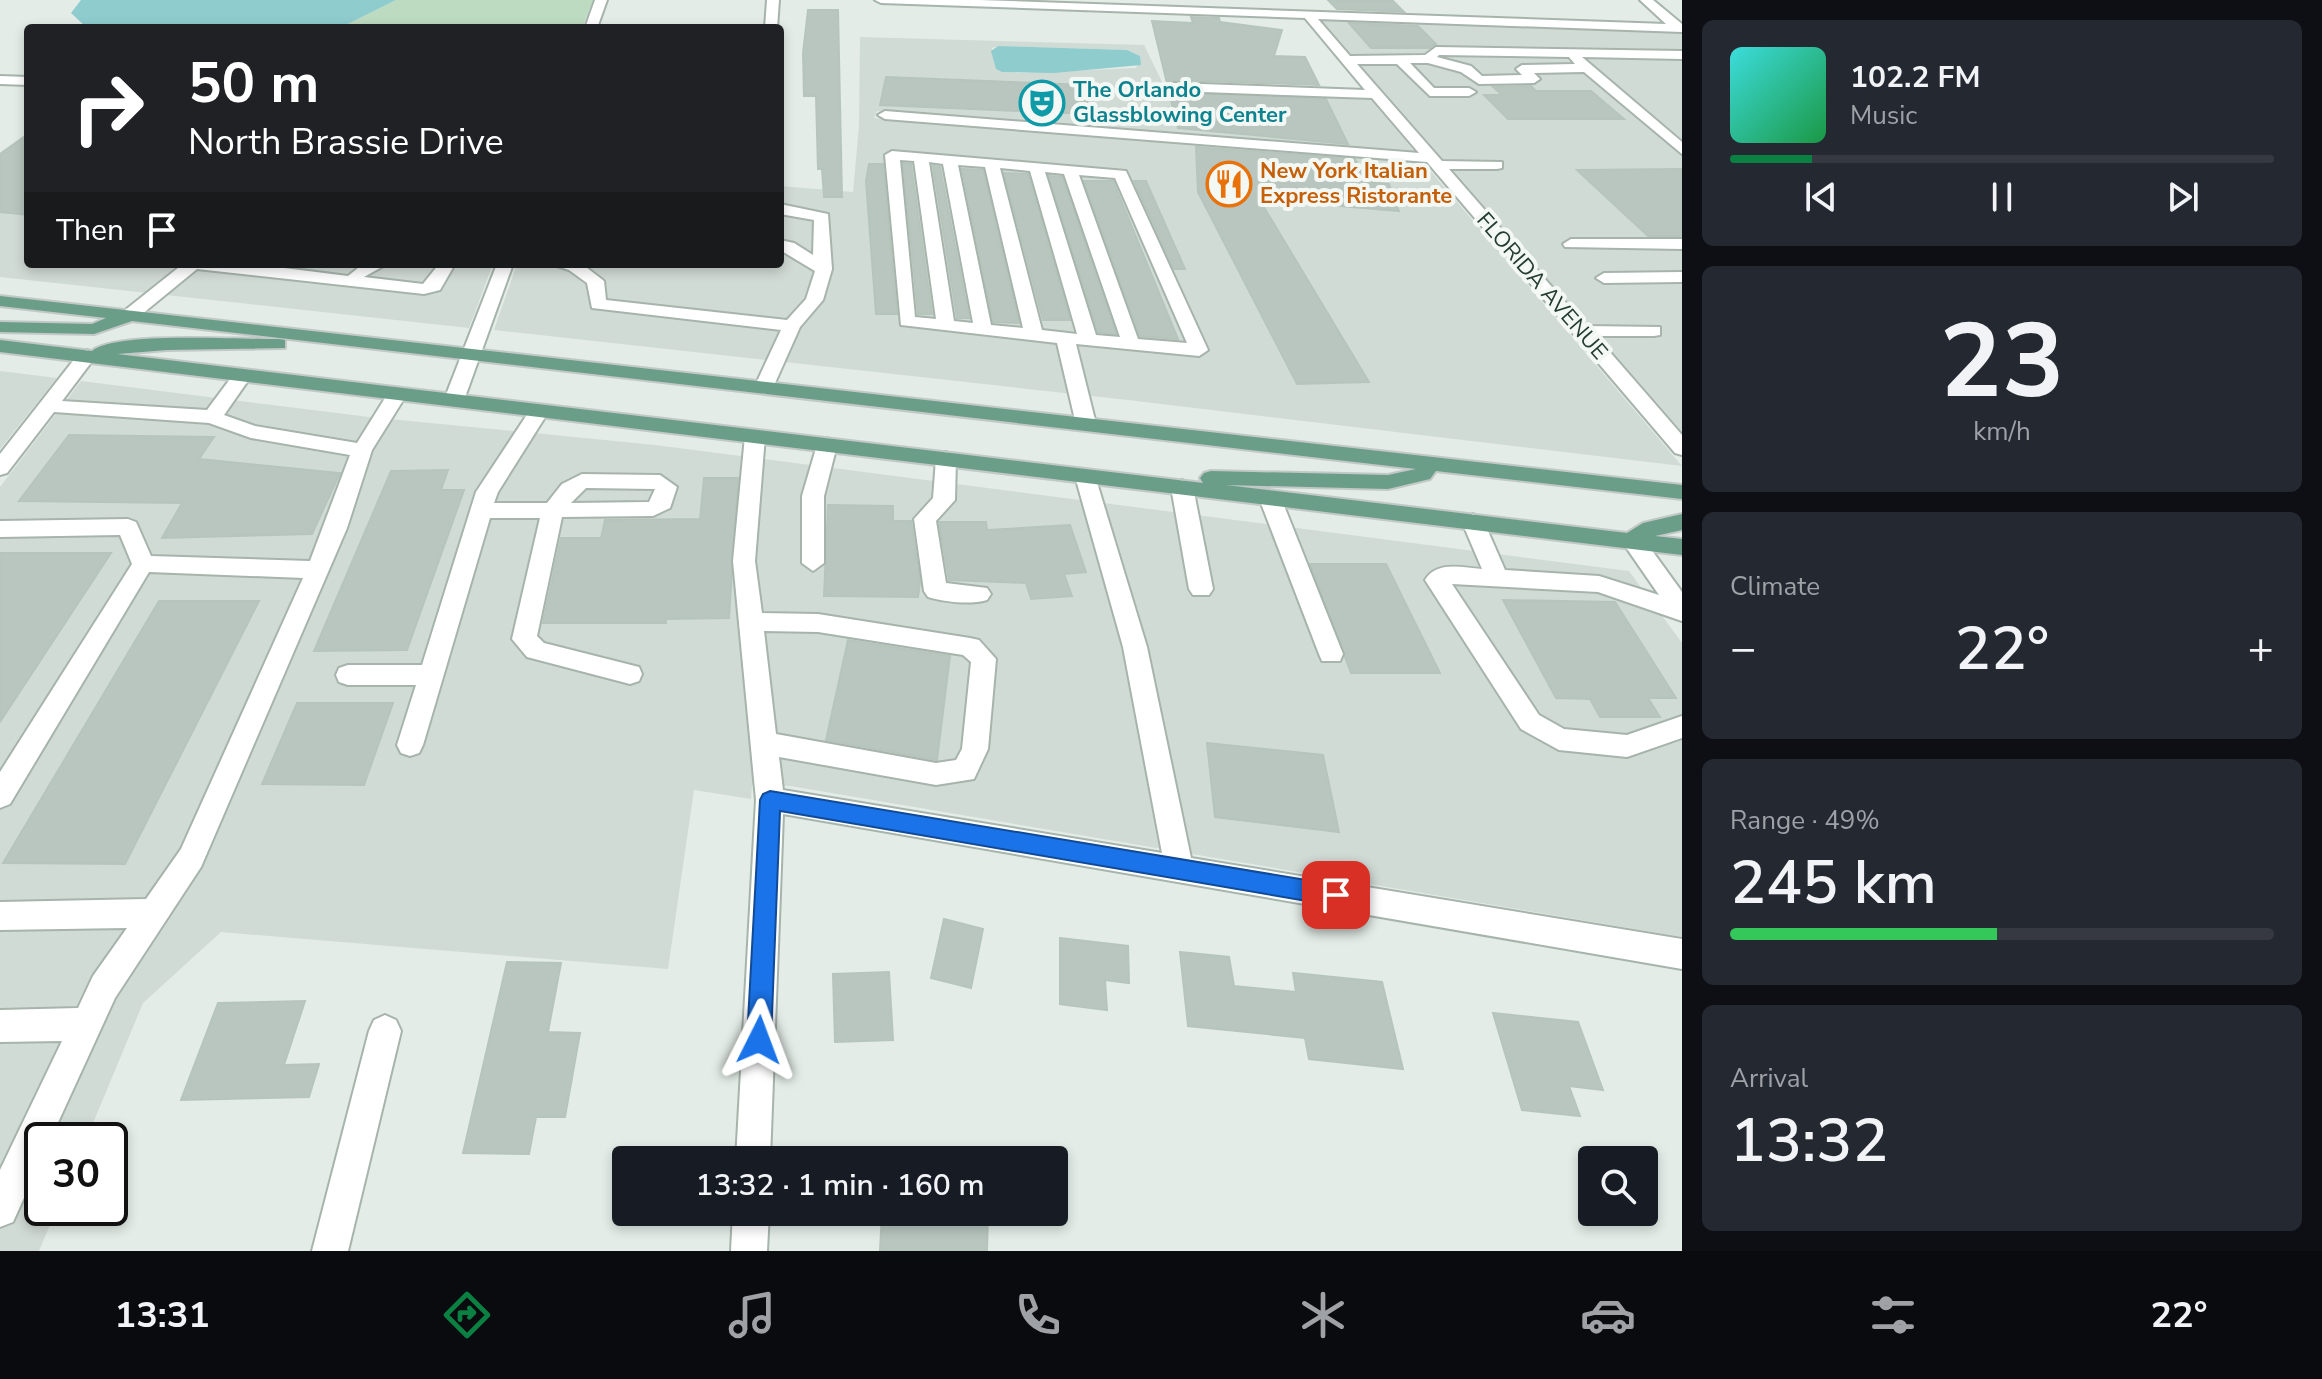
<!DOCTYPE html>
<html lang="en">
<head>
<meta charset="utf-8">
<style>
	body { margin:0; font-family:"Nunito Sans",sans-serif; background:#242831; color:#f1f3f6; height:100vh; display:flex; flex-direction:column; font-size:30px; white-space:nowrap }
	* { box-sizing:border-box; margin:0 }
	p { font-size:26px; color:#9ea1a6 }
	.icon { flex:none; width:44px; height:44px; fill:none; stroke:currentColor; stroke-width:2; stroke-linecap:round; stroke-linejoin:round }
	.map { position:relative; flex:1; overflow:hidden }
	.details { display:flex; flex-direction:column; gap:20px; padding:20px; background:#0d0f14; width:640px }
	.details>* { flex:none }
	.top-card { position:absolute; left:24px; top:24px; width:760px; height:244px; border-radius:8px; box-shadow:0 4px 12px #0003; background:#202124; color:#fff; overflow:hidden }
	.tools { position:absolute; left:1578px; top:1146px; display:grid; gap:16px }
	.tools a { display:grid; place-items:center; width:80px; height:80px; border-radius:8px; background:#171b24; box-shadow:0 4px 12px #0003; font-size:40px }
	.speed { position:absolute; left:24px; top:1122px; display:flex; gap:16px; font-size:40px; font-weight:700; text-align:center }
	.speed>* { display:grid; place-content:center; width:104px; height:104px; border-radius:50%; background:#171b24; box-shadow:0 4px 12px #0003; line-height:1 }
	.speed .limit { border:4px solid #111; border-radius:12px; background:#fff; color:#111 }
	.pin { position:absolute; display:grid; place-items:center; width:68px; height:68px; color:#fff; margin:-34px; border-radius:16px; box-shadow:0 4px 12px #0006 }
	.me { position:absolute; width:88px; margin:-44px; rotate:3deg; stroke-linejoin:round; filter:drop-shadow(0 0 6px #0008) }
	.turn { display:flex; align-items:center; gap:28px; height:168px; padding:0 32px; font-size:36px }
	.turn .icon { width:104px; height:104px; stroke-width:2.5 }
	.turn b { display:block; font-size:56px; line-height:68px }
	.then { display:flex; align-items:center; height:76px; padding:0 32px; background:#0003; gap:16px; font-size:30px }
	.big { font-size:60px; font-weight:600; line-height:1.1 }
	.details .tile { flex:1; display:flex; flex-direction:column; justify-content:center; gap:12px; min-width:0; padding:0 28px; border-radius:12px; background:#242831 }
	.details .dial { align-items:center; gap:0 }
	.dial b { font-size:104px; line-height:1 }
	.song { display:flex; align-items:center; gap:24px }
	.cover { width:96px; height:96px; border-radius:12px; background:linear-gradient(135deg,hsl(180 70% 55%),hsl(140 70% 35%)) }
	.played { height:8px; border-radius:4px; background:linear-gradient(90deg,#0b8043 15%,#363941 15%) }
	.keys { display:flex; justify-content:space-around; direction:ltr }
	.heat { display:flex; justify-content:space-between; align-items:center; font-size:44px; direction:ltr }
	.charge { height:12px; border-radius:6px; background:linear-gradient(90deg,#34c759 49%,#363941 0) }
	.trip { position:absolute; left:612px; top:1146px; width:456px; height:80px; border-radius:8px; background:#171b24; box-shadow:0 4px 12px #0003; font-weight:600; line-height:80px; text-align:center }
	.dock { display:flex; height:128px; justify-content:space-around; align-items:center; background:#090b0e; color:#9ea1a6 }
	.dock .icon { width:56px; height:56px }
	.dock .on { color:#0b8043 }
	.dock b { font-size:36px; color:#f1f3f6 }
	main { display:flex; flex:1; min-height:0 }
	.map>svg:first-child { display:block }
	.built { fill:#d1dbd5; fill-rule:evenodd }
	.green { fill:#bddbc1 }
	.water { fill:#8fcccd }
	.building { fill:#b8c6bf; stroke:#b6c5bc; stroke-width:2 }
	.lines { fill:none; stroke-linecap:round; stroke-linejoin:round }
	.minor-casing { stroke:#a6b4ac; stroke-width:4 }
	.major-casing { stroke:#c2c8c6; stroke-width:4 }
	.minor { fill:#fff; fill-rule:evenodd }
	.major { fill:#6a9e89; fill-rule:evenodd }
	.route { fill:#1a73e8; stroke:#114b97; stroke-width:2 }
	.labels { text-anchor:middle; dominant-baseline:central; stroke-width:8; stroke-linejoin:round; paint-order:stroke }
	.far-culture-label { font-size:22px; font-weight:bold; fill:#0d838f; stroke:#f3f8f5; text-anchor:start }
	.far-food-label { font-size:22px; font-weight:bold; fill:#c56008; stroke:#f3f8f5; text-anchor:start }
	.far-street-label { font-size:22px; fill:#243c32; stroke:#f3f8f5 }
</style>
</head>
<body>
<main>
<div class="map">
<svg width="1682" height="1251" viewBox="0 0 1682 1251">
	<rect width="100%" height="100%" fill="#e3ece6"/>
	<path class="built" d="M1319,18L1682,31V432L1441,159Z
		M860,37L1144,45L1166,90L1369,97L1416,153L877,111L874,118L1423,162L1682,466L1128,400L494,330L517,264H780V186L853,192L859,126ZM998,46L1127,50L1140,56L1136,68L1018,73L996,69L992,48Z
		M0,162L28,164V264H493L469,328L0,277Z
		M0,371L57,378L0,449Z
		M81,381L369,417L655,445L1629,571L1682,643V937L790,786L752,785L751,799L694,790L668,969L221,932L143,1003L86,1140H42V1208H57L39,1251H0V487Z"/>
	<path class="green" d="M396,0H593L582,28H340Z"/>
	<path class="water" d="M81,0H396L340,28H87L71,13Z
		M998,46L1127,50L1140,56L1141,65L1054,73L1002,72L996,69L991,51Z"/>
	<path class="building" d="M1328,0H1392L1404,12L1337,9Z
		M808,10H838L842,197H824L822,169H818L816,96H804L803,53Z
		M1191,17L1219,18L1220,22L1282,30L1274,56L1305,57L1319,85L1174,80L1167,83L1152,21L1193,23Z
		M1349,23L1418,26L1436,44L1430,48H1371Z
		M886,77L1086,85L1089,114L880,105Z
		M1531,86L1536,91H1591L1624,119H1508L1484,95H1502L1493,87Z
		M1169,92L1326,99L1348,144L1178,128Z
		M28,134V215L0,212V154Z
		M1196,147L1355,159L1367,182L1389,184L1399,211L1259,199L1369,382L1297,384L1198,192Z
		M903,163L911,164L932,314H918Z
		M869,164H883L897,314H876L866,181Z
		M933,166L940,167L969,318H957Z
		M962,169L983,170L1019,323L993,322Z
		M1682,169V236H1648L1577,170Z
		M1004,173L1028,174L1070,320H1043Z
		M1049,176L1062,177L1116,334L1098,332Z
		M1084,181H1113L1178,339L1140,336Z
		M1134,181H1146L1185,269H1174Z
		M69,435L214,437L199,459L340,473L312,534L162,538L182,503L19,501Z
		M448,470L441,490H464L407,650L314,651L391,471Z
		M704,478H738L729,618L666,619V623H543L561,538H601L605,520L700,519Z
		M828,505L893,506V521H911L920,582L918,597L824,596Z
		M939,522H986L987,530L1070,525L1086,572L1064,574L1072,596L1031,599L1026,583L949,580Z
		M0,553H111L0,722Z
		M1310,564H1386L1440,673H1351Z
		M1503,600L1615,602L1676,698H1648L1660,717H1600L1590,699L1556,698Z
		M159,601H259L125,864L3,863Z
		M848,640L950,656L937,760L826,740Z
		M297,703H393L364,785L262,784Z
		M1207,743L1323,755L1339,832L1215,817Z
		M944,919L983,929L971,988L931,978Z
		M1060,938L1128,946L1129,983L1105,980L1107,1010L1060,1004Z
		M1180,952L1229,957L1234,986L1296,992L1293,973L1382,982L1403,1069L1309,1059L1305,1038L1188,1026Z
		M507,962L561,963L548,1032L580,1033L565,1117H536L529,1154L463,1153Z
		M889,972L893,1040L835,1042L833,974Z
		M305,1001L284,1065L319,1064L309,1097L181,1100L218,1003Z
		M1493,1013L1578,1022L1603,1090L1569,1086L1580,1116L1522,1110Z
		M882,1212H988L987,1251H880Z"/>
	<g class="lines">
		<g class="minor-casing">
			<path id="minor" d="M595,0H607L597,28H585Z
				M767,0H779L777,28H765Z
				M875,0H979L1666,24L1640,0H1653L1682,24V32L1318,19L1350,56L1425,55L1436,47L1682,51V59L1582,57L1682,142V154L1584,72L1534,73L1540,79L1534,83L1479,84L1461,72L1428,63H1410L1434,88H1469L1476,92L1469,96H1430L1397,64H1357L1442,161L1502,162V168L1497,169H1449L1586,326L1660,327V335L1654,336H1596L1682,435V455L1675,453L1427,162L885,119L878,115L885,111L1419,153L1372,98L1174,91L1167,87L1174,83L1365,90L1305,18L881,3ZM1439,55L1569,57L1575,64L1522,65L1516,69L1522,75L1482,76L1471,66L1437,57Z
				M0,76L28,77V85L0,84Z
				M892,151L1126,171L1208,350L1199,356L1076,344L1096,424L1086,430L1076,424L1057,343L901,325L885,155ZM900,160L914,161L936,319L915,317ZM929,162L943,164L973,323L954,321ZM958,165L985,167L1023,328L991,325ZM1000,168L1030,171L1077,334L1042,330ZM1045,172L1064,174L1120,337L1096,335ZM1079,175L1115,178L1187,343L1138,339Z
				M780,204L828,214L832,269L823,300L800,327L771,392L764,394L754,388L781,330L592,308L587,283L569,270L551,264H582L604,281L606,300L787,320L806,299L815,271L780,250V240L794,243L813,255L814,220L780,214Z
				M1571,239H1682V249L1565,247L1563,244Z
				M183,264H253L348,276L363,264H387L364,277L423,284L439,264H455L440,290L424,294L197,269L136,319H124V311Z
				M497,264H513L464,400L454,406L447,404L444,400Z
				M1682,272V282L1604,283L1596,278L1604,273Z
				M87,350L96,356L62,401L207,410L236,371L243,369L252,375L224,415L255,426L357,443L390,390H404L407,394L372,450L347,528L201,867L115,998L50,1140H42V1158L13,1222L0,1227V1170L62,1041L0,1042V1010L78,1008L93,976L127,928L0,930V902L146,899L181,849L303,578L149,572L10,804L0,808V772L132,564L120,535L0,537V521L128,519L136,522L151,556L310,561L350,455L251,438L209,423L54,412L7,473L0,475V454L80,352Z
				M539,405L549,411L498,492L494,503H547L562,484L582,474L660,475L677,487L670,508L653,516L562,517L537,636L544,643L639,667L642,674L639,681L630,684L527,657L512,639L540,518H490L423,745L419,753L410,756L401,753L397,745L416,685H348L339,682L336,675L339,668L348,665H422L476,492L532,407ZM586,488L655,489L649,502L571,503Z
				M755,430L765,436L755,561L762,613L818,614L970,638L979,640L996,659L988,749L974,779L936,785L779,757L783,790L1162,853L1123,647L1075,476L1085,469L1095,476L1147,647L1191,858L1682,939V969L783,814L770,1160H736L756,800L733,561L745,436ZM764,631L818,632L963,655L971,662L962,749L956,760L936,763L776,734Z
				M827,438L837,445L824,496V563L813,571L802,563V496L817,445Z
				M946,452L956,459L955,500L936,521L946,583L987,588L991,594L987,600C970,605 945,602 928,597L924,591L914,519L933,498L936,459Z
				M1182,480L1193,487L1213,589L1209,595H1193L1189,589L1171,487Z
				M1270,491L1281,498L1343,654L1340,661H1322L1319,654L1259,498Z
				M1473,514L1484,522L1505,570L1599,576L1659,595L1621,540L1632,532L1640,534L1682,592V621L1598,592L1452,584L1539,715L1564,729L1627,735L1682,716V738L1627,757L1559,750L1521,729L1425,580C1437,560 1463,568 1482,569L1462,522Z
				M385,1015L396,1020L401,1031L348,1251H312L369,1031L374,1020Z
				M733,1212H769L767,1251H731Z"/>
		</g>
		<g class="major-casing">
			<path id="major" d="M0,296L1682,485V499L1436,471L1430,479L1388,489L1226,485L1627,533L1643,523L1682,514V530L1655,536L1682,539V555L0,352V340L92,351C116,331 242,340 279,339L285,340V348L167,350L117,354L1203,483L1200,478L1204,473L1211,471L1388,475L1416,469L132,321L94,334L0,332V322L92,324L106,318L0,306Z"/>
		</g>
		<use href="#minor" class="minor"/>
		<use href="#major" class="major"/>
	</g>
	<path class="route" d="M770,791L1336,885L1344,888L1347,895L1344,903L1336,906L780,811L771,1040L767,1049L759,1052L750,1049L747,1040L760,800L763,794Z"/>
	<defs>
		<g id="theatre-ring" transform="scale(2.3)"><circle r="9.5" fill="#f3f8f5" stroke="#0f9aa8" stroke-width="1.5"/><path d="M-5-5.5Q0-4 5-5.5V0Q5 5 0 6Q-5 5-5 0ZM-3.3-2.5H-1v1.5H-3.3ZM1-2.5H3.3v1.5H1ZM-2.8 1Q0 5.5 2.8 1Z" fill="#0f9aa8"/></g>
		<g id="restaurant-ring" transform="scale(2.3)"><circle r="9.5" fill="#f3f8f5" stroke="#e8710a" stroke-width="1.5"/><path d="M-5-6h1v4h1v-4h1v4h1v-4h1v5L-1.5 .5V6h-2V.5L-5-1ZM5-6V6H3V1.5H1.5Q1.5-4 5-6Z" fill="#e8710a"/></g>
	</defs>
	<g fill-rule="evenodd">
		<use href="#theatre-ring" x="1042" y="103"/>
		<use href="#restaurant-ring" x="1229" y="184"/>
	</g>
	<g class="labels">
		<g class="far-culture-label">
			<text x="1073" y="90">The Orlando<tspan x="1073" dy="25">Glassblowing Center</tspan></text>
		</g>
		<g class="far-food-label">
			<text x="1260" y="171">New York Italian<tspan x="1260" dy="25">Express Ristorante</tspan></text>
		</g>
		<g class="far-street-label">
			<text transform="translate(1542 286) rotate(49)">FLORIDA AVENUE</text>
		</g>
	</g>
</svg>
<div class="tools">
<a><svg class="icon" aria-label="search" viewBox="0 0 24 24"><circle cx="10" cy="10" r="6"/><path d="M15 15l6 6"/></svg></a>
</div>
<div class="speed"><div class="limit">30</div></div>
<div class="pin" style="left:1336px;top:895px;background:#d93025"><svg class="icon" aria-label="arrive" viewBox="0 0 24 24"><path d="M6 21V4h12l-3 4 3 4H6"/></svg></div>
<svg class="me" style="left:759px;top:1040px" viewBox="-20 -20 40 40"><path d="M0-17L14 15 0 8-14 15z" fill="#1a73e8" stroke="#fff" stroke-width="4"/></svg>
<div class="trip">13:32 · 1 min · 160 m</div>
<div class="top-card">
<div class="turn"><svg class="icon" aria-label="right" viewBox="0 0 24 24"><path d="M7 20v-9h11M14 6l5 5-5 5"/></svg><div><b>50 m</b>North Brassie Drive</div></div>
<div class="then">Then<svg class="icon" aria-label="arrive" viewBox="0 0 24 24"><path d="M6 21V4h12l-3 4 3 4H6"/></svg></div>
</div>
</div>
<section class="details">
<div class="tile">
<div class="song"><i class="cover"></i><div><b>102.2 FM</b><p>Music</p></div></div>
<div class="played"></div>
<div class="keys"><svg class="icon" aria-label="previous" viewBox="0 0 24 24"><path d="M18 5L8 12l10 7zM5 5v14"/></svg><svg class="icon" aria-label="pause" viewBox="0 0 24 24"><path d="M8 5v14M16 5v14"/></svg><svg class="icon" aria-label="next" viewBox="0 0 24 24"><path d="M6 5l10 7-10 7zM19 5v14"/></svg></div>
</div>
<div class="tile dial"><b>23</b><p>km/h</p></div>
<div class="tile"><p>Climate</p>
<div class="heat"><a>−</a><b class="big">22°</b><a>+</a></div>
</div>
<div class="tile"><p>Range · 49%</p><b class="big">245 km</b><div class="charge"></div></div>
<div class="tile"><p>Arrival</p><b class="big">13:32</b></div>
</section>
</main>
<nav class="dock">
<b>13:31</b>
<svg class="icon on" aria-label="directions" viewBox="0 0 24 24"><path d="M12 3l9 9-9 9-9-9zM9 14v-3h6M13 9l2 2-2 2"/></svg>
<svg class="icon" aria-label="music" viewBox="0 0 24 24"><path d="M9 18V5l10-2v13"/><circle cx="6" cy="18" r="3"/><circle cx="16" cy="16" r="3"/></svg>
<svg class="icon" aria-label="phone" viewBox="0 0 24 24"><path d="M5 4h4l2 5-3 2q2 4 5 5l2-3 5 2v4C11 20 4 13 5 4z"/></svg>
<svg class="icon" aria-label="climate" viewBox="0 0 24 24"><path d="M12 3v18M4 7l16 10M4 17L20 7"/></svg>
<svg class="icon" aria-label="car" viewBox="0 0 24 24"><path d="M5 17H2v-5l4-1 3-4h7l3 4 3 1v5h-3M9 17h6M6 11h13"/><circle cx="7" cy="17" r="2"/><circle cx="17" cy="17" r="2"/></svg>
<svg class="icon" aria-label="filters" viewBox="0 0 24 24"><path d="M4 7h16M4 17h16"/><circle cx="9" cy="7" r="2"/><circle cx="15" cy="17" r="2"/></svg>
<b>22°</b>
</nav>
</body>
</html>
